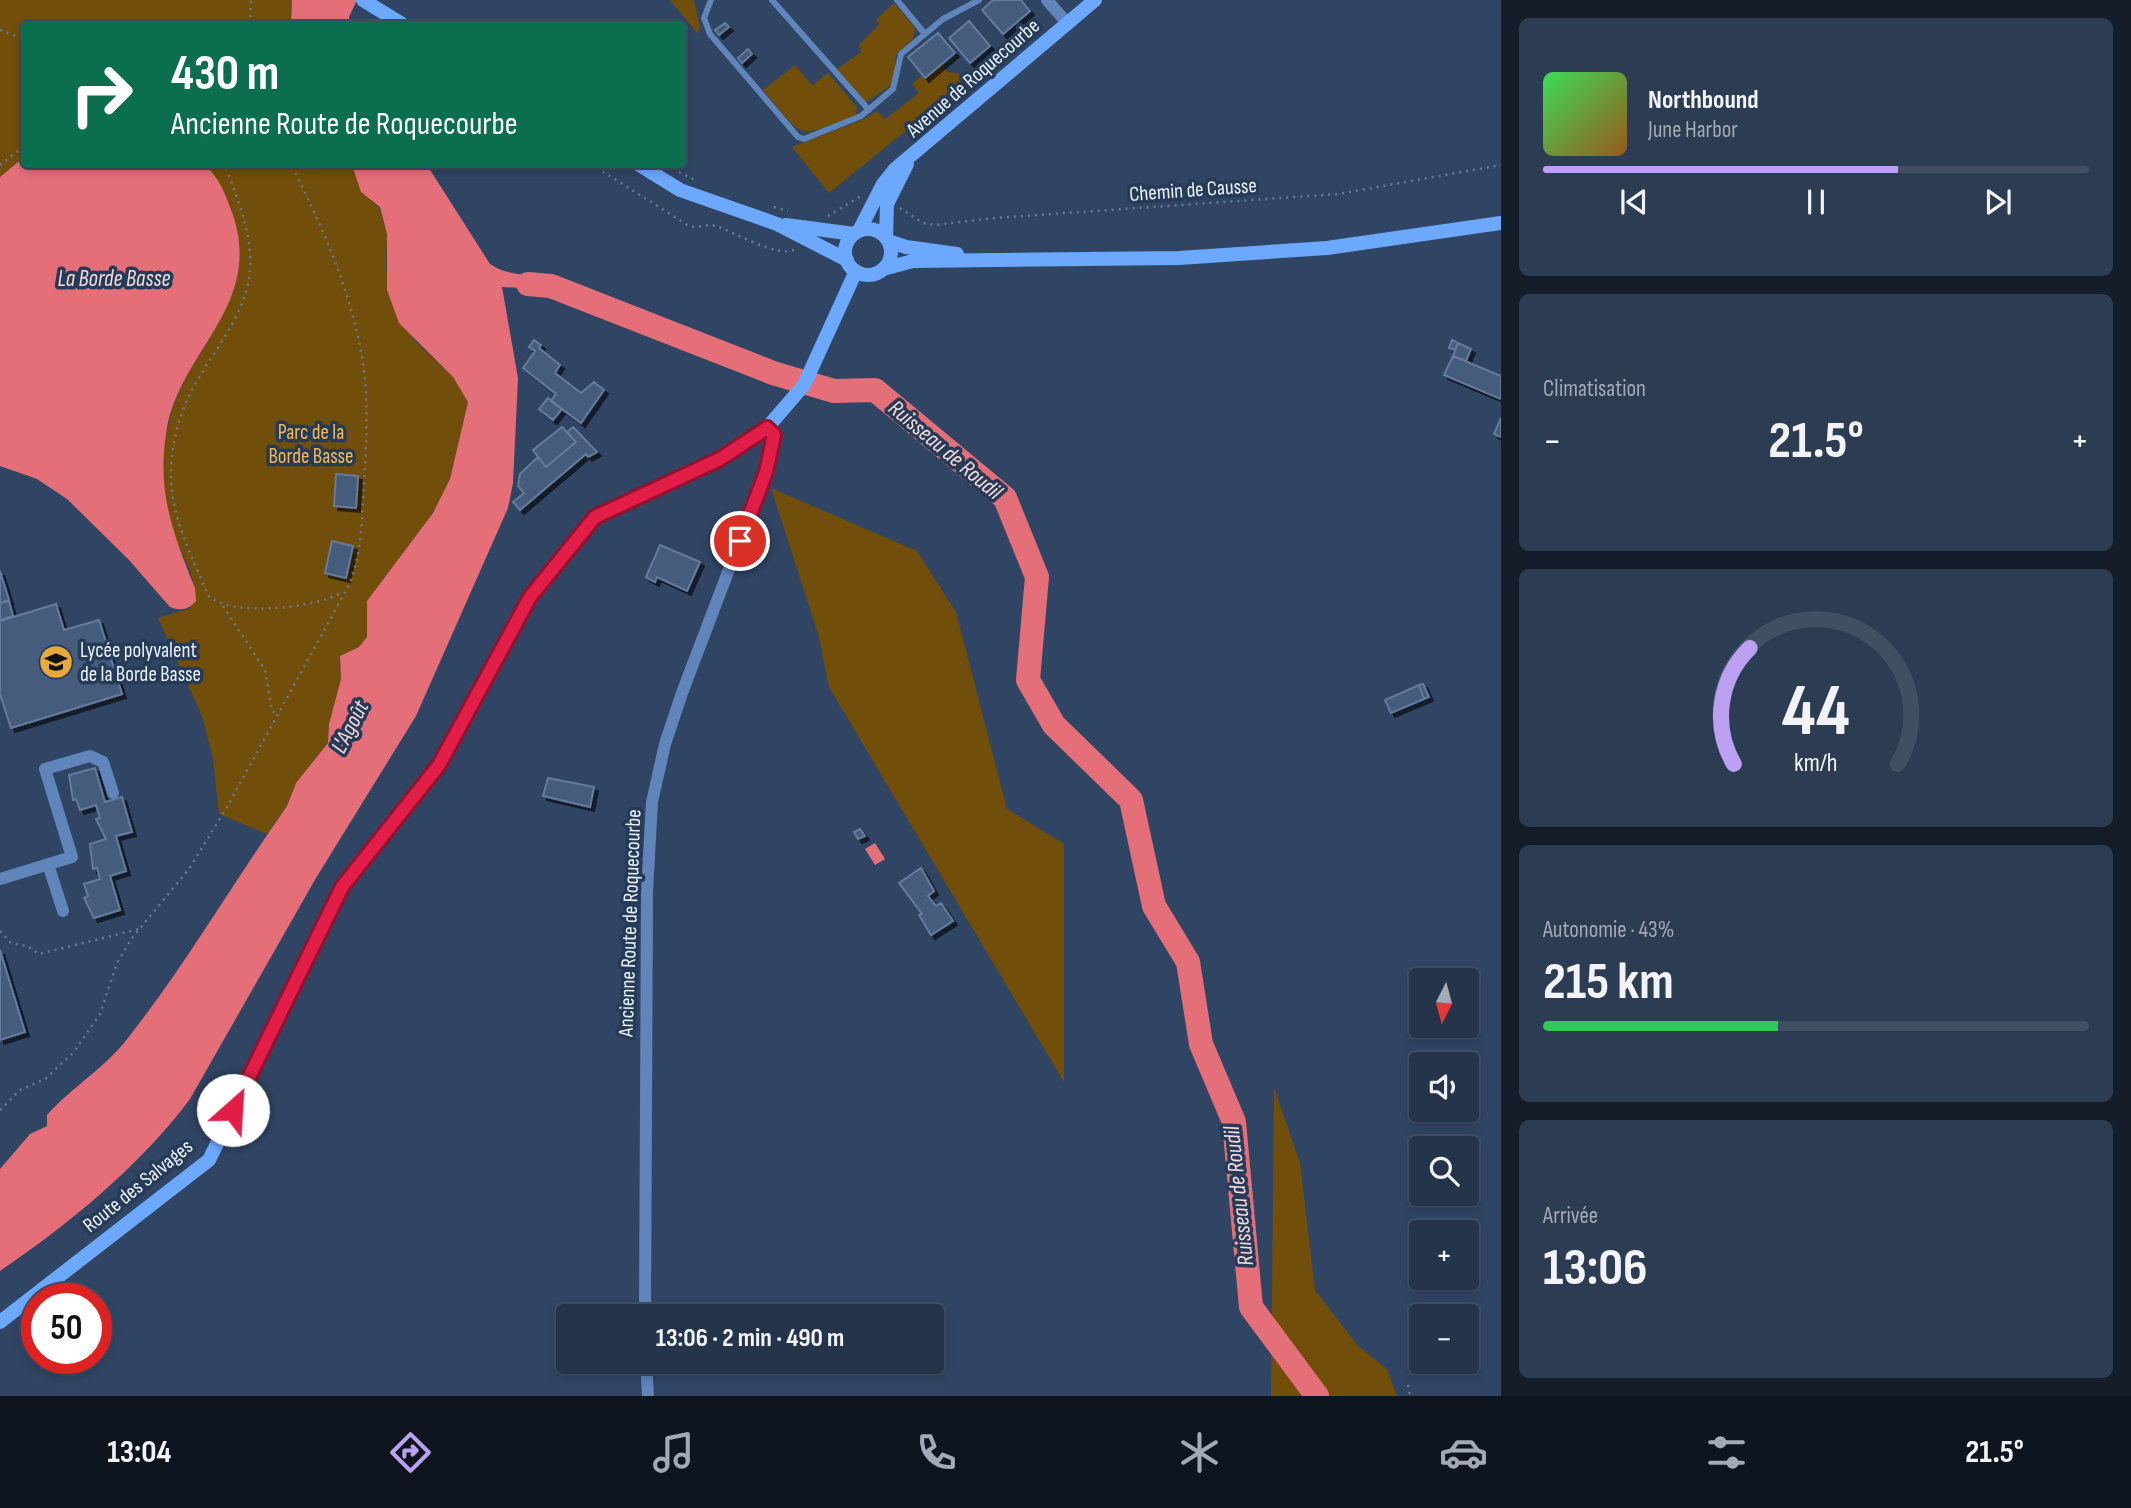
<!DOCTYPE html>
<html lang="fr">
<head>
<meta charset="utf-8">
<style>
	body { margin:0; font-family:"Sofia Sans Condensed",sans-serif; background:#2c3c52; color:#f1f3f6; height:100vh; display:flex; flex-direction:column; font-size:26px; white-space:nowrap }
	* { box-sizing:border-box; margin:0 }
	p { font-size:23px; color:#a3aab5 }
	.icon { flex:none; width:38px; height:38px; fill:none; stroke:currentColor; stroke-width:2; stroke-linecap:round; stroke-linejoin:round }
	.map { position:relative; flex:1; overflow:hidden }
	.sheet { display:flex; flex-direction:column; gap:18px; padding:18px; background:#141d29; width:630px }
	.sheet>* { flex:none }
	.guide { position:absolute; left:21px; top:21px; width:665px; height:147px; border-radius:7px; box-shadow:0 4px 10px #0003,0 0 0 2px #414f63; background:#0b6e4f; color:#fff; overflow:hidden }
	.needle { width:46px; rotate:186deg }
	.fabs { position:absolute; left:1409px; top:968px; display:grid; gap:14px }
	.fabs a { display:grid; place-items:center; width:70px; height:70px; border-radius:7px; background:#24344b; box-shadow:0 4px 10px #0003,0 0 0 2px #414f63; font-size:35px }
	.speed { position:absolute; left:21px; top:1283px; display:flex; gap:14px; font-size:35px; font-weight:700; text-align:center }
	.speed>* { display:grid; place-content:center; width:91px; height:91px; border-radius:50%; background:#24344b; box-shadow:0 4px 10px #0003,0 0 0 2px #414f63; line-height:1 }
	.speed .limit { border:10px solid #d22; background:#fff; color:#111 }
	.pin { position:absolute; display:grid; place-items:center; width:60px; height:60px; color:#fff; margin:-30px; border:4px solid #fff; border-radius:50%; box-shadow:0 2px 7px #0007 }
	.me { position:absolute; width:77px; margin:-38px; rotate:26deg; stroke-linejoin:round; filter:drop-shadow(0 0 5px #0008) }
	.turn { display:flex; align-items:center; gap:24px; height:147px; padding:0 35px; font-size:32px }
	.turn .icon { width:91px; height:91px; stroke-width:2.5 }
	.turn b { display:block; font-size:49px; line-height:60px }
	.big { font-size:52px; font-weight:700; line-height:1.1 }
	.sheet .tile { flex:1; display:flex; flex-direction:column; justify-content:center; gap:10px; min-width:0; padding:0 24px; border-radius:10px; background:#2c3c52 }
	.sheet .dial { align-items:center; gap:0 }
	.dial svg { height:182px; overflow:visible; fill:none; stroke:#414f63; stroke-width:7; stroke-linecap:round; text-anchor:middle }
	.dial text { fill:#f1f3f6; stroke:none }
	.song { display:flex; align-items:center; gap:21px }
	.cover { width:84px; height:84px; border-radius:10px; background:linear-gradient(135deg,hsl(130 70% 55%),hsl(30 70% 35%)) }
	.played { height:7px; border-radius:4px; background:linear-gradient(90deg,#bca0f2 65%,#414f63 65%) }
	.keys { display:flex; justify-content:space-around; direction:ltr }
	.heat { display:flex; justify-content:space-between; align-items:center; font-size:38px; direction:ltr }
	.charge { height:10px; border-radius:5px; background:linear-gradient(90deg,#34c759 43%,#414f63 0) }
	.trip { position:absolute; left:556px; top:1304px; width:388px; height:70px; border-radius:7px; background:#24344b; box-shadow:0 4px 10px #0003,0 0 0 2px #414f63; font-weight:700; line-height:70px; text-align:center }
	.dock { display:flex; height:112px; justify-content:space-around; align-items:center; background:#0e151e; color:#a3aab5 }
	.dock .icon { width:49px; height:49px }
	.dock .on { color:#bca0f2 }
	.dock b { font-size:32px; color:#f1f3f6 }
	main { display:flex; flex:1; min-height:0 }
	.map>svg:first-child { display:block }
	.green { fill:#714e09 }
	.water { fill:#e46f78 }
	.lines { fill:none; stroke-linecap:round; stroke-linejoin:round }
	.river { stroke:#e46f78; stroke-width:24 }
	.building { fill:#455c7b; stroke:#647b9d; stroke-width:2; filter:url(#shadow) }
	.path { stroke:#687992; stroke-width:2.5; stroke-dasharray:2 5; stroke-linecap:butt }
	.service { stroke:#6085bb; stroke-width:6 }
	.minor { stroke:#6085bb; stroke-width:12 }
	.secondary { stroke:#6ca8fd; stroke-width:14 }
	.route-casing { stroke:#92132f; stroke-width:18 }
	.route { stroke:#e11d48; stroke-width:12 }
	.labels { text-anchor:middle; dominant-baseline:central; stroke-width:7; stroke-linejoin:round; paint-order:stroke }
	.street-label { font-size:21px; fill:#e9f1fc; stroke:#263b58 }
	.park-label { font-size:21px; fill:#f9ba51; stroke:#263b58 }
	.poi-label { font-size:21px; fill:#e9f1fc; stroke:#263b58; text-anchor:start }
	.water-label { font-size:23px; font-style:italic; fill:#f8d9d9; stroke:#263b58 }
</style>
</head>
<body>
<main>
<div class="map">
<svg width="1501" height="1396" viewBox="0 0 1501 1396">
	<defs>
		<filter id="shadow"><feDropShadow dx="4" dy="4" stdDeviation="0" flood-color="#0009"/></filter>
	</defs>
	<rect width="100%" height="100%" fill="#304564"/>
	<path class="green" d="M0,0H292L291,24H24V157L0,177Z
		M670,0H694L700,26L698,34Z
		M894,3L915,28L913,39L896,55L894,79L889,87L864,103L836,70L861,52L859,45L879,24L876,20Z
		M943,64L947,72L957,73L966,82L829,193L792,147L864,119L877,111L885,119L919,93L912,84L921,76L925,80Z
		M795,65L812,85L828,73L857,107L856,115C794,139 806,141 763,90Z
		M205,165H352L361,191L379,207L387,234L386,270L413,339L453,377L468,402L450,479L433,513L367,601V637L359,647L340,656L341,679L329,724L328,743L296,783L287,806L267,834L219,814L213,759L202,716L158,618L190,608C191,602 195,593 194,587C192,568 177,547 172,527C161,492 160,458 169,422C187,346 262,303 233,215C226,196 220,178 205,165Z
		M771,488L917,551L956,612L1007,809L1064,844V1082L829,687L819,637Z
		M1274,1088L1300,1163L1315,1290L1358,1346L1387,1369L1397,1396H1271Z"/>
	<path class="water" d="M292,0H357L349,17V24H291Z
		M24,157V164L205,165C220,178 226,196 233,215C263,306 182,349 167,428C156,490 172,531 195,588L196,601C188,610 181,611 170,607L129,560L67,499L37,479L0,466V177Z
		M352,165H427L490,264C515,281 538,268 565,290L502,287L518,378L513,483L508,508L416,716L316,878L190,1099C140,1166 69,1224 0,1271V1169L30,1134L47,1126V1115C72,1087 105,1068 128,1038C186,964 233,883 287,806L296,783L328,743L329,724L341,679L340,656L359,647L367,637V601L433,513L450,479L468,402L453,377L399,323L387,290V234L380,207L361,192Z
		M875,843L885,859L875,865L865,849Z"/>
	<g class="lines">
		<path class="river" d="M528,284L551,286L773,373L834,391L875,390L1005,498L1037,577L1028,680L1054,725L1131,800L1154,906L1188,962L1201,1044L1234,1122L1251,1307L1317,1396"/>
	</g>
	<path class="building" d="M993,0H1021L1030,11L1003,34L982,10Z
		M969,21L990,46L970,63L949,38Z
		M725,23L729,27L719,35L715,30Z
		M938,33L955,53L925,78L908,57Z
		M748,49L752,54L742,63L738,58Z
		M534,340L541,345L539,348L560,365L555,373L581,393L594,382L604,390L581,423L551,401L556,394L523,368L535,351L529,347Z
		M1452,340L1458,343L1455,350L1449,348Z
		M1458,343L1471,349L1466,361L1453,356Z
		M1453,356L1501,376V399L1444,375Z
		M548,398L562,409L553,420L539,409Z
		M1501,418V437L1494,434Z
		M562,427L576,442L546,467L533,450Z
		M573,427L597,452L588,457L586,454L520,510L513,502L524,493L518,486L520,474L538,457L546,467L576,442L567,432Z
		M336,474L358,476L356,508L334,506Z
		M332,541L353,546L346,578L325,573Z
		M660,545L700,562L687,591L657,577L655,582L646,577Z
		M0,571L9,600L0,603Z
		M9,601L13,616L0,620V603Z
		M56,604L64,630L99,620L122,694L11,728L0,694V621Z
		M1423,684L1429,697L1424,699L1419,685Z
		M1419,685L1424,699L1391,713L1385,700Z
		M95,768L105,802L122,797L132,832L116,836L126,871L110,876L120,910L94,918L84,898L88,896L84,884L100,879L97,868L93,869L90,844L106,839L96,819L100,818L96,805L80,810L76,799L73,800L69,775Z
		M548,778L594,787L590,807L543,796Z
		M860,829L865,836L858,839L854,832Z
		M921,868L934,891L928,896L936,906L941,903L953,921L931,935L919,915L922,914L899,883Z
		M0,950L25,1032L0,1040Z"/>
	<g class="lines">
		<path class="path" d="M250,24L251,0
			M0,30L24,39
			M221,164L226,168C238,200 253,236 250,271C246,316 212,352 192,390C179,414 171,446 171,473C170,515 192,557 208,595C229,618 317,608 343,592
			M591,164L689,226C699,229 706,223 716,226C735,232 778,259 795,249
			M0,165L24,146
			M679,172L695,180
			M774,207L788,211
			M900,208L923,223L935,225L995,218L1338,194L1501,165
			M828,216L861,196
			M223,606L265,670L272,711L275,713
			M0,931L11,943L27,946L39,954L139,929
			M0,1110L20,1090L45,1079L73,1053L100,1014L117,963L132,938L189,869L227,807L349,585C362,552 362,520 364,486C366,445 369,404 363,363C352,293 323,228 291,164
			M1408,1385L1410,1396"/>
		<path class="service" d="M711,0L704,18L710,34L798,137L804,139L861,116L893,89L901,54L943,19L979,0
			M772,0L869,110
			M897,0L925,34"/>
		<path class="minor" d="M1047,0L1068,24
			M48,864L63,911
			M0,879L72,857L45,769L90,756L103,762L113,793
			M645,1316L647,892L652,802L665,744L682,693L766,472L774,435L767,428
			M646,1362L648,1396"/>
		<path class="secondary" d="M363,0L402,24
			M638,164L680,190L777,224L847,260
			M786,225L854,234
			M845 252a23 23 0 1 1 46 0a23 23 0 1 1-46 0Z
			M859,231L883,184L895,169L1095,0
			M886,238L887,204L907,164
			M888,241L906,247L957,254
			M883,269L913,261L1179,258L1327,248L1501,223
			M0,1322L209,1160L342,887L439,765L530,597L595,517L720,459L767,428L804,385L856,271"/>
	</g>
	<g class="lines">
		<g class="route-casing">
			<path id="route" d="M233,1110L342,887L439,765L530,597L595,517L720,459L767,428L774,435L766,472L740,541"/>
		</g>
		<use href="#route" class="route"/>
	</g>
	<defs>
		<g id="school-disc" transform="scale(1.75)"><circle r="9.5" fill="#eaaa39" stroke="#263b58"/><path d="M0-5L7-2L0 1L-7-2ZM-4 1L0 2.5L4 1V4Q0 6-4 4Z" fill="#111"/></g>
	</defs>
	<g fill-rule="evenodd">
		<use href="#school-disc" x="56" y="662"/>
	</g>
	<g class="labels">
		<g class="street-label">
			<text transform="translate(973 78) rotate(-41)">Avenue de Roquecourbe</text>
			<text transform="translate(1193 190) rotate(-4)">Chemin de Causse</text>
			<text transform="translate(630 923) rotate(-88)">Ancienne Route de Roquecourbe</text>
			<text transform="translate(138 1186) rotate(-39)">Route des Salvages</text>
		</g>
		<g class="park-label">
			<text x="311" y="432">Parc de la<tspan x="311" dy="24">Borde Basse</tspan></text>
		</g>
		<g class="poi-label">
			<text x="80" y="650">Lycée polyvalent<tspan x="80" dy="24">de la Borde Basse</tspan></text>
		</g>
		<g class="water-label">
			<text x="114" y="279">La Borde Basse</text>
			<text transform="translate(945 450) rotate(40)">Ruisseau de Roudil</text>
			<text transform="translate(350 727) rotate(-63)">L'Agoût</text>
			<text transform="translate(1239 1196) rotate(-96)">Ruisseau de Roudil</text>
		</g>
	</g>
</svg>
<div class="fabs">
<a><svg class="needle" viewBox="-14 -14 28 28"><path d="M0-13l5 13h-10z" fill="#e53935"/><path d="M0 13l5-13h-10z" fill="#a3aab5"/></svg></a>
<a><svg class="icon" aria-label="sound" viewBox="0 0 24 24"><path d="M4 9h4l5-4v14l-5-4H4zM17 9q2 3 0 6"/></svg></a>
<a><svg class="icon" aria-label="search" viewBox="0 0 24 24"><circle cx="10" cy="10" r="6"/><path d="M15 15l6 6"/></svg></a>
<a>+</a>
<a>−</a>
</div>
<div class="speed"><div class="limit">50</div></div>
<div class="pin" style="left:740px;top:541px;background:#d93025"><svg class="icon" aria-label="arrive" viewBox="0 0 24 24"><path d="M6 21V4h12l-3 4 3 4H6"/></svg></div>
<svg class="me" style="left:233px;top:1110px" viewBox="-20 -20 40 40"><circle r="19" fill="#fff"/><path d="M0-13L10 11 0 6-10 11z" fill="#e11d48"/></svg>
<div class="trip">13:06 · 2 min · 490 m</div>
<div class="guide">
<div class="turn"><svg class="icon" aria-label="right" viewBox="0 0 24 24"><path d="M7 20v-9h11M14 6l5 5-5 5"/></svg><div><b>430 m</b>Ancienne Route de Roquecourbe</div></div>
</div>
</div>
<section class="sheet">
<div class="tile">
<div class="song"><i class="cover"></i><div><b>Northbound</b><p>June Harbor</p></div></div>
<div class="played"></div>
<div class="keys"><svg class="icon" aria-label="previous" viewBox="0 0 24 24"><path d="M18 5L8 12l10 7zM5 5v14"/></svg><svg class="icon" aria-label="pause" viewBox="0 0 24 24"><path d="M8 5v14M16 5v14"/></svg><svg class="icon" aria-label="next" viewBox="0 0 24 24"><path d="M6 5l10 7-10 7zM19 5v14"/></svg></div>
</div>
<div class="tile"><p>Climatisation</p>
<div class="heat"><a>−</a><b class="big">21.5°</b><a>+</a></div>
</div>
<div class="tile dial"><svg viewBox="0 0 100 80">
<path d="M14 69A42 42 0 1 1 86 69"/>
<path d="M14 69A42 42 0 0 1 21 18" stroke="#bca0f2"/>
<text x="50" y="56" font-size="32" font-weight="700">44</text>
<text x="50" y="72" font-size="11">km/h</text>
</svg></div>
<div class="tile"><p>Autonomie · 43%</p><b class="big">215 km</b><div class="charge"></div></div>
<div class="tile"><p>Arrivée</p><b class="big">13:06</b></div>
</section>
</main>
<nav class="dock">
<b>13:04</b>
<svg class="icon on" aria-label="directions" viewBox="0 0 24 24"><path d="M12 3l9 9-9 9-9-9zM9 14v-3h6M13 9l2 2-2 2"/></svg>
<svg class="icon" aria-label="music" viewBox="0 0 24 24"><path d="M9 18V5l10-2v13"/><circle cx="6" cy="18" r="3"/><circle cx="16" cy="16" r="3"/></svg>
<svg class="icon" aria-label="phone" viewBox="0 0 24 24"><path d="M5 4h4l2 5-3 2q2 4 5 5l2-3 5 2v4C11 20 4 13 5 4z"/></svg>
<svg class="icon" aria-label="climate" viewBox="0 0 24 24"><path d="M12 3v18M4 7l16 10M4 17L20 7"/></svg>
<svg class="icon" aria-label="car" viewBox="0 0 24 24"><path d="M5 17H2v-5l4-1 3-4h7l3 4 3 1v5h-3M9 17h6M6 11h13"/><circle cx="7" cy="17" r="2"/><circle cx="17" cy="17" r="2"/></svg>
<svg class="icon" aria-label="filters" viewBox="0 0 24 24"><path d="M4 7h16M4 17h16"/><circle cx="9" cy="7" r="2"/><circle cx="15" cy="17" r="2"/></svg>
<b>21.5°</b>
</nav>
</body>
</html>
